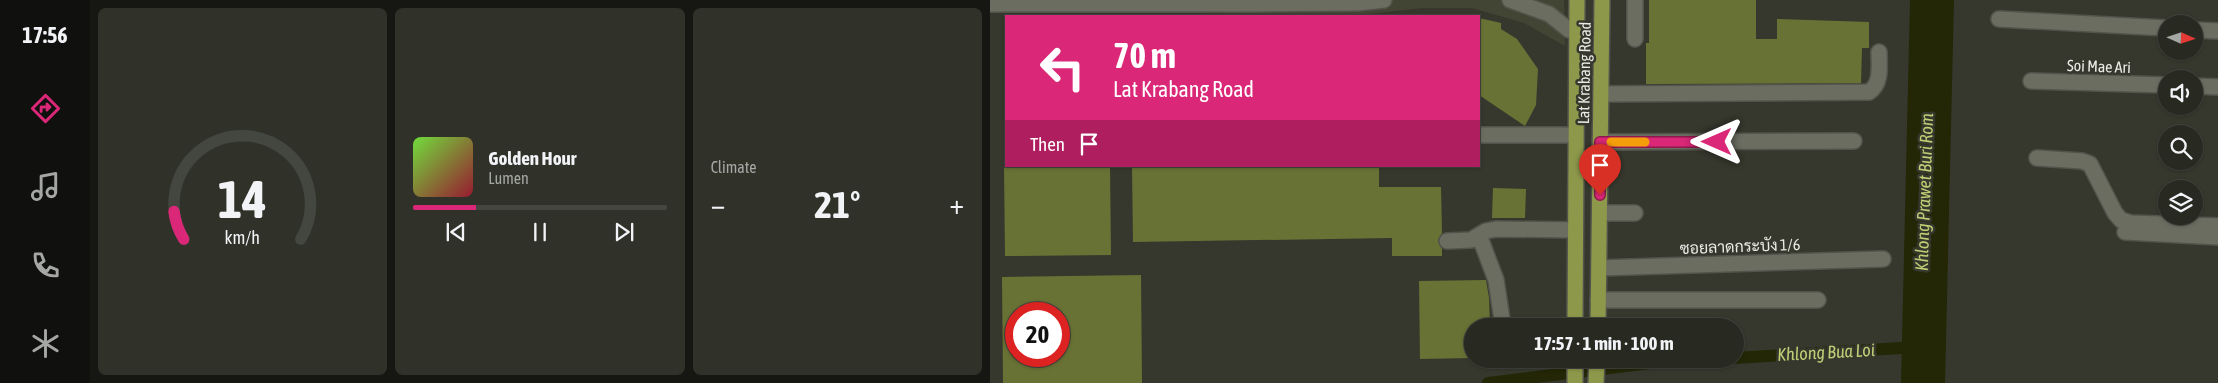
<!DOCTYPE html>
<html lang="en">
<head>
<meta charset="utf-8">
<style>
	body { margin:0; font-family:"Asap Condensed",Sarabun,sans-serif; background:#30322a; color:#f1f3f6; height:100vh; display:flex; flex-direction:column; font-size:19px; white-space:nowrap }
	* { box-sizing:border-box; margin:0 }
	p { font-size:16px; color:#a5a7a5 }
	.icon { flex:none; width:28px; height:28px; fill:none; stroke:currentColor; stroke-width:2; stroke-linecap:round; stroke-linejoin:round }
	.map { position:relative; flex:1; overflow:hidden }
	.panel { display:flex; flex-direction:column; gap:8px; padding:8px; background:#161713; width:900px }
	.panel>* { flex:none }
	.top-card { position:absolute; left:15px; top:15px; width:475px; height:152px; border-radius:0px; box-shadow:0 1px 4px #0004,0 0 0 1px #444640; background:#db2777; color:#fff; overflow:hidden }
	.needle { width:32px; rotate:93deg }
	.controls { position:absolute; left:1168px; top:15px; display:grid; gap:10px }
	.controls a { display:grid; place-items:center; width:45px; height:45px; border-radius:50%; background:#282a22; box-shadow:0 1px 4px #0004,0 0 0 1px #444640; font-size:25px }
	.speed { position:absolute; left:15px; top:302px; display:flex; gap:10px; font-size:25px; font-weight:700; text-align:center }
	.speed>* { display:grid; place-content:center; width:65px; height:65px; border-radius:50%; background:#282a22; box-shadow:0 1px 4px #0004,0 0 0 1px #444640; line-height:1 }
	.speed .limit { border:8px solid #d22; background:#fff; color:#111 }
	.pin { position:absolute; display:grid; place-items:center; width:42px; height:42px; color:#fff; margin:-51px -21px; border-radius:50% 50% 50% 0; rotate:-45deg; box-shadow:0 0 5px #0007 }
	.pin .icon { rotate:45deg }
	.me { position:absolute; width:55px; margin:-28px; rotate:270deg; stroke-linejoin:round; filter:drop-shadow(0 0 4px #0008) }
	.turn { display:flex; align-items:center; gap:18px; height:105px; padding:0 25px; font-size:22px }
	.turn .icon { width:65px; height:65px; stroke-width:2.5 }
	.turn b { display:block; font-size:35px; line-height:42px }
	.then { display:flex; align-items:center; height:48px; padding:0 25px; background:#0003; gap:10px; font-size:19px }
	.big { font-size:38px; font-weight:700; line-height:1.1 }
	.panel .tile { flex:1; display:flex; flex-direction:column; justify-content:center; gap:8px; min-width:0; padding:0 18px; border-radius:8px; background:#30322a }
	.panel .dial { align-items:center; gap:0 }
	.dial svg { height:130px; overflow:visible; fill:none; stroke:#444640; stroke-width:7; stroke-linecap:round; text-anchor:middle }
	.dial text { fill:#f1f3f6; stroke:none }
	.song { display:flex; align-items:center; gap:15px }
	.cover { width:60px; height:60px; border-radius:8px; background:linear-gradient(135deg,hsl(100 70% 55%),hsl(350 70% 35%)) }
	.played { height:5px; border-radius:2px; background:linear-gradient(90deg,#db2777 25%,#444640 25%) }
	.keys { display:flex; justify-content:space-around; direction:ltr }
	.heat { display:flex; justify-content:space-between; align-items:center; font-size:28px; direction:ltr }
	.panel .tiles { flex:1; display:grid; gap:8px; grid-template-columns:repeat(3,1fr) }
	.trip { position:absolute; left:474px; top:318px; width:280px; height:50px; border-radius:25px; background:#282a22; box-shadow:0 1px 4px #0004,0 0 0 1px #444640; font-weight:700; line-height:50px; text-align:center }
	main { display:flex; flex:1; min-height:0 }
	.tabs { display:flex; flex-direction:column; width:90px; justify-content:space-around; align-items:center; background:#10110e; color:#a5a7a5 }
	.tabs .icon { width:35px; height:35px }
	.tabs .active { color:#db2777 }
	.tabs b { font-size:22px; color:#f1f3f6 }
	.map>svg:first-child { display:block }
	.built { fill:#424534 }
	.water { fill:#232706 }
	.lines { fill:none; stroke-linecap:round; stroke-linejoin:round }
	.canal { stroke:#232706; stroke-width:12 }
	.building { fill:#697235; fill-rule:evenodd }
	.minor-casing { stroke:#52544b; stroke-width:18 }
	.major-casing { stroke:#52544b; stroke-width:18 }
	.minor { stroke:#6b6d61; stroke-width:15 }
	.major { stroke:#8d984a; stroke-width:15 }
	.route-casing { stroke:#8e194d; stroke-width:12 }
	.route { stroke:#db2777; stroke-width:9 }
	.slow { stroke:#f59e0b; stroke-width:9 }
	.labels { text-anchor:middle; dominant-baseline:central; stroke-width:5; stroke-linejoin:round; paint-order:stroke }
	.street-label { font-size:16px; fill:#e9ebe4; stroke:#36382d }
	.water-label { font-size:18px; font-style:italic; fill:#c0cf75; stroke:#36382d }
</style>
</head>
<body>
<main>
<nav class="tabs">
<b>17:56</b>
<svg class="icon active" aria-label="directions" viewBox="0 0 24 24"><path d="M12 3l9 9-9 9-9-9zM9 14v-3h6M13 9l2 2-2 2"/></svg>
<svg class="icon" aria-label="music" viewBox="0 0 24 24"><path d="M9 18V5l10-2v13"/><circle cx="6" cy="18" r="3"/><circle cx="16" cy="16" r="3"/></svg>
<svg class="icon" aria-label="phone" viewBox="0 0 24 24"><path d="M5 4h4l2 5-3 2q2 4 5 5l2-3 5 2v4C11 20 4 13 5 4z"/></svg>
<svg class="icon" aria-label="climate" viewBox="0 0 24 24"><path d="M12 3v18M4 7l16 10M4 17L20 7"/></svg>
</nav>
<section class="panel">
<div class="tiles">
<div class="tile dial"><svg viewBox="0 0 100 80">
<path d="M14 69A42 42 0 1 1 86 69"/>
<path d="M14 69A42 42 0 0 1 8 52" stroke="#db2777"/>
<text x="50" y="56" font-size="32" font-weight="700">14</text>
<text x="50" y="72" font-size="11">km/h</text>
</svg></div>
<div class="tile">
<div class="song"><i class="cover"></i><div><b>Golden Hour</b><p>Lumen</p></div></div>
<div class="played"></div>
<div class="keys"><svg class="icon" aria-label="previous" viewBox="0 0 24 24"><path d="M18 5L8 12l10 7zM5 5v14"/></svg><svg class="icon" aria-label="pause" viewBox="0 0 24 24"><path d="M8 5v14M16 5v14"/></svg><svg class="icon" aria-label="next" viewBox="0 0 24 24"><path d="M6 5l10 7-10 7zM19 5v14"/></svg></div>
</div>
<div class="tile"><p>Climate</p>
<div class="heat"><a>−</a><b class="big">21°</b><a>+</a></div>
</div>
</div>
</section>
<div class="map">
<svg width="1228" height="383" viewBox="0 0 1228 383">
	<rect width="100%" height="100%" fill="#36382d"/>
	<path class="built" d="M4,0H574L575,46L534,23L482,8H432L379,14L4,12Z"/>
	<path class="water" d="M920,0H964L955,383H911Z"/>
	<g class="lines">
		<path class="canal" d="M745,358L927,347
			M498,383L660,363L727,359"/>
	</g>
	<path class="building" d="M659,0H766V39H787V19L879,22V48H872L871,83L656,84V43H659Z
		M489,18L511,23V29L527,39L548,69L546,105L535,126L489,95Z
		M14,166H120L121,255L15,256Z
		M142,166H389V187H451L452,233L448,241L452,249V256H402V238L143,242Z
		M503,188L536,189L535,218H502Z
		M151,275L152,383H13L12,277ZM26,314H69V356H26Z
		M496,280L499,298L500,326H482V358L430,359L429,281Z"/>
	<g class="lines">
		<g class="minor-casing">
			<path id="minor" d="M520,0L559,14L579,30H586
				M0,4H267L368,3L394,0
				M1009,19L1176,28
				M1204,30L1228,31
				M645,39V0
				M1041,81L1176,85
				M1204,86L1228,87
				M611,94L879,92C892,84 889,66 889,52
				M489,135H585
				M610,142L864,141
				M1047,158L1092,161L1100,164L1125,213L1131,220L1141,223L1228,226
				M610,213H645
				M1135,232L1228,237
				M489,235L506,280L513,326
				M457,241L481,240L496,231L506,229L585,230
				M609,268L893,259
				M608,300H828"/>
		</g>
		<g class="major-casing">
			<path id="major" d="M585,326L587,0
				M608,326L612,0
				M585,383V359
				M606,383L607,359"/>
		</g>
		<use href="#minor" class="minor"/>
		<use href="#major" class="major"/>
	</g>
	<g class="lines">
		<g class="route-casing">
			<path id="route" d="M610,195V142H727"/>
		</g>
		<use href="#route" class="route"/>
		<path class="slow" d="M621,142H655"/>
	</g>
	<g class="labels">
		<g class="street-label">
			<text transform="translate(1109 66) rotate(2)">Soi Mae Ari</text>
			<text transform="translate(594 73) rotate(-89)">Lat Krabang Road</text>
			<text transform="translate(750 246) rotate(-2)">ซอยลาดกระบัง 1/6</text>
		</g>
		<g class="water-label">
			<text transform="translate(934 192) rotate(-88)">Khlong Prawet Buri Rom</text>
			<text transform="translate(836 352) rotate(-3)">Khlong Bua Loi</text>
		</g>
	</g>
</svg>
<div class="controls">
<a><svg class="needle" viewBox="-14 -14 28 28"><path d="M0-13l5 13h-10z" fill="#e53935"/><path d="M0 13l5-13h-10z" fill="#a5a7a5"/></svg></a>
<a><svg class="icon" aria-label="sound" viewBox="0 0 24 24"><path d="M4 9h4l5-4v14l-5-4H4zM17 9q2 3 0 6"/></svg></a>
<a><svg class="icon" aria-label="search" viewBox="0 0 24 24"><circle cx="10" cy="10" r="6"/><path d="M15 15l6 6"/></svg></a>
<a><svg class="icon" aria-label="layers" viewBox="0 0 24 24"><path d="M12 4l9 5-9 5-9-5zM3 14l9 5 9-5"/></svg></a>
</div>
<div class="speed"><div class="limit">20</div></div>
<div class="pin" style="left:610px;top:195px;background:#d93025"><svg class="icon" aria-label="arrive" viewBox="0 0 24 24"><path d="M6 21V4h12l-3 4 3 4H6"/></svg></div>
<svg class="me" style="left:727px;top:142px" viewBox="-20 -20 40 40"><path d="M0-17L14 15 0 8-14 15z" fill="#db2777" stroke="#fff" stroke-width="4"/></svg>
<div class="trip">17:57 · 1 min · 100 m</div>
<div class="top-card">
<div class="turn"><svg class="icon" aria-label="left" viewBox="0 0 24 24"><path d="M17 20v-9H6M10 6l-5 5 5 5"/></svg><div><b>70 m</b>Lat Krabang Road</div></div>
<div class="then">Then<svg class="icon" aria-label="arrive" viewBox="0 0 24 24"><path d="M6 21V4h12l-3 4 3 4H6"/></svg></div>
</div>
</div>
</main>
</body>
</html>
